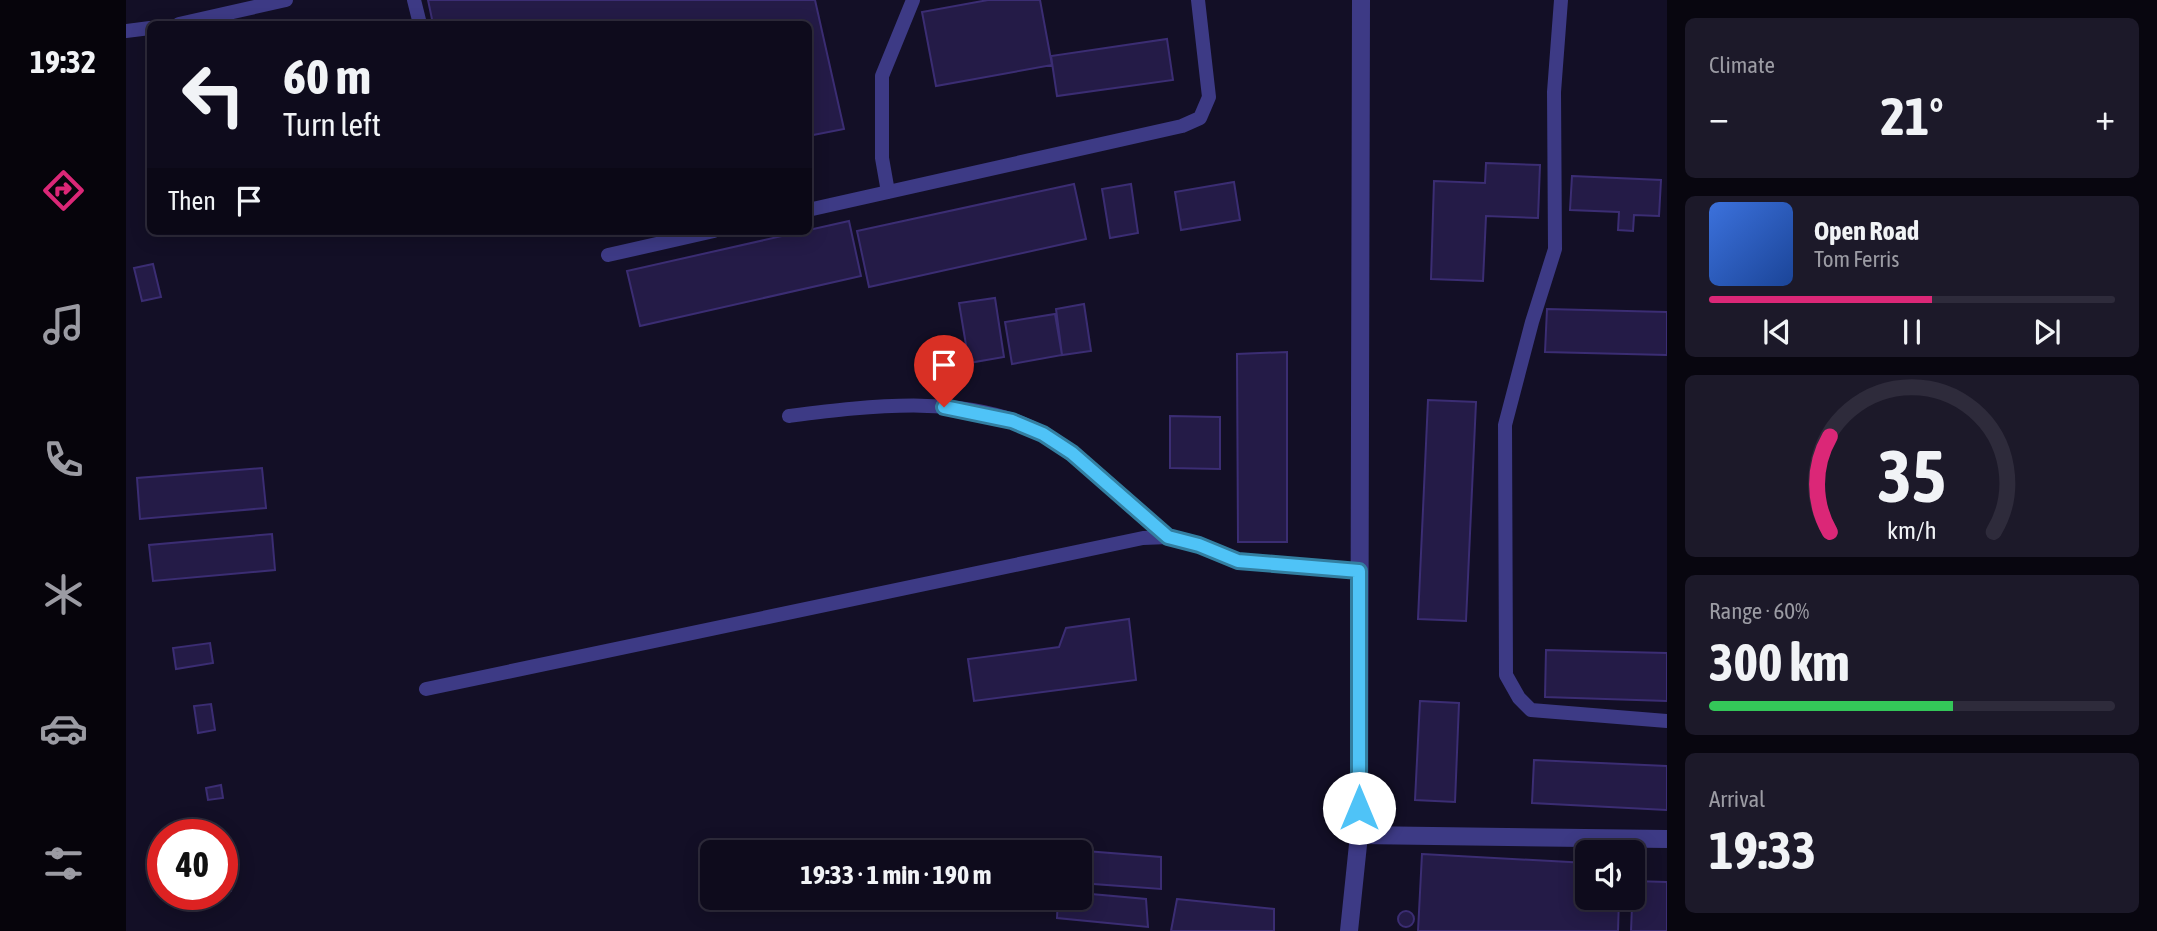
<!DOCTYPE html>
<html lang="en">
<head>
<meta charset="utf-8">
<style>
	body { margin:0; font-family:"Asap Condensed",sans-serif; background:#1c1929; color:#f1f3f6; height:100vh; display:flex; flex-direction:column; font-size:26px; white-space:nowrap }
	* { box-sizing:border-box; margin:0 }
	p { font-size:23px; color:#9b9ba3 }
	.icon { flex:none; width:38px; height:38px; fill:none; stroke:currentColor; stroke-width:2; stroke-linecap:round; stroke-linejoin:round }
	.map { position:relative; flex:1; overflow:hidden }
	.drawer { display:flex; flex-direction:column; gap:18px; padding:18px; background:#08060f; width:490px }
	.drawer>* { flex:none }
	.guide { position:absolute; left:21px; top:21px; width:665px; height:214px; border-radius:10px; box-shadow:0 4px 18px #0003,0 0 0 2px #2e2b3b; background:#0e0b1c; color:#f1f3f6; overflow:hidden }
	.fabs { position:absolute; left:1449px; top:840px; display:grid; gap:14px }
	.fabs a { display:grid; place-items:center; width:70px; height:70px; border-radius:10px; background:#0e0b1c; box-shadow:0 4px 18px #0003,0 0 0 2px #2e2b3b; font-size:35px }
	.speed { position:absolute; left:21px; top:819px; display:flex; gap:14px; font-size:35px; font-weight:700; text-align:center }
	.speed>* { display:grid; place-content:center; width:91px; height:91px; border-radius:50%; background:#0e0b1c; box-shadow:0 4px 18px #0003,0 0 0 2px #2e2b3b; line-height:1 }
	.speed .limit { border:10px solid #d22; background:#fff; color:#111 }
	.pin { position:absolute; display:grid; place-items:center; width:60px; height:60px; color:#fff; margin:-72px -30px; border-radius:50% 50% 50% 0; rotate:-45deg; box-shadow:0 0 7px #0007 }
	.pin .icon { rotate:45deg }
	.me { position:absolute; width:77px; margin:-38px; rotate:0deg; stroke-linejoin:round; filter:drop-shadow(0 0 5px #0008) }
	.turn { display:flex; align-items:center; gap:24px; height:147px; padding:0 21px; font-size:32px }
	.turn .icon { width:91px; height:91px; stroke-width:2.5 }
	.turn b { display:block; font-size:49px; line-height:60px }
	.then { display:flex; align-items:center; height:66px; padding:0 21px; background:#0003; gap:14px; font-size:26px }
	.big { font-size:52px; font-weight:700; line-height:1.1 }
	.drawer .tile { flex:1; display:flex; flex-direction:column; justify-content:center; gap:10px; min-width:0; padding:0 24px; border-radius:10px; background:#1c1929 }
	.drawer .dial { align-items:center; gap:0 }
	.dial svg { height:182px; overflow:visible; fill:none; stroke:#2e2b3b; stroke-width:7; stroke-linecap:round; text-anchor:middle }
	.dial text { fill:#f1f3f6; stroke:none }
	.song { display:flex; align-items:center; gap:21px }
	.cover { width:84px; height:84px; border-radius:10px; background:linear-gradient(135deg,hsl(220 70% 55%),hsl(220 70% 35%)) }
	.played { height:7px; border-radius:4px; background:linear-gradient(90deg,#db2777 55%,#2e2b3b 55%) }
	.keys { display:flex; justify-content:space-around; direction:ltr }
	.heat { display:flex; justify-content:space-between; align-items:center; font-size:38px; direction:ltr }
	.charge { height:10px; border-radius:5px; background:linear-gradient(90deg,#34c759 60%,#2e2b3b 0) }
	.trip { position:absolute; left:574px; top:840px; width:392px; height:70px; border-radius:10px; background:#0e0b1c; box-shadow:0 4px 18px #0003,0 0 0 2px #2e2b3b; font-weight:700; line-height:70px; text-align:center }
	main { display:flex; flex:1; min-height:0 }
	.tabs { display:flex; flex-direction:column; width:126px; justify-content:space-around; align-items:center; background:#06040b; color:#9b9ba3 }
	.tabs .icon { width:49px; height:49px }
	.tabs .on { color:#db2777 }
	.tabs b { font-size:32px; color:#f1f3f6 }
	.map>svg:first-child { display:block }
	.building { fill:#241b47; stroke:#3b2d73; stroke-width:2 }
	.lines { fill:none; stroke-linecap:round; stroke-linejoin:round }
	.service { stroke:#3d3a85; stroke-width:14 }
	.minor { stroke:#3d3a85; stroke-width:18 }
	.tertiary { stroke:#3d3a85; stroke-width:18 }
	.route-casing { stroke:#337fa1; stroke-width:18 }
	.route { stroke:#4fc3f7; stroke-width:12 }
</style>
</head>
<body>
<main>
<nav class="tabs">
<b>19:32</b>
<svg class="icon on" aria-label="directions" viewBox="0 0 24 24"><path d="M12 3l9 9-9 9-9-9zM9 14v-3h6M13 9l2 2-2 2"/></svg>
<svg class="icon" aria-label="music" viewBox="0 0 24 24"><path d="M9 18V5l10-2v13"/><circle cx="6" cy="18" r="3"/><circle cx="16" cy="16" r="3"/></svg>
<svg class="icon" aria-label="phone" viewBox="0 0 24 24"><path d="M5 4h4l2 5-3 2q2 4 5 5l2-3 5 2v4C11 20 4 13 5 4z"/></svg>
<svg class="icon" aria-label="climate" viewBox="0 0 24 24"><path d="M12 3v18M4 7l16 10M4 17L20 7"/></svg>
<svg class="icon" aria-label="car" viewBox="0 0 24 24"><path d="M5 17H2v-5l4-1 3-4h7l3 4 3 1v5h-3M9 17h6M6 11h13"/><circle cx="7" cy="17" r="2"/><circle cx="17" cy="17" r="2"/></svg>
<svg class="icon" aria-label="filters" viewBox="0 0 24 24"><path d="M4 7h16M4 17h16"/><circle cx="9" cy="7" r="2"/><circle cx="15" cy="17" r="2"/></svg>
</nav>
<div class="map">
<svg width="1541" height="931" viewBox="0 0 1541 931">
	<rect width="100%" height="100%" fill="#130f26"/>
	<path class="building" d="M302,0H689L718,129L682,136V24H307Z
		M862,0H914L926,65L810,86L796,12Z
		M1041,39L1047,80L931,96L925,56Z
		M1360,163L1414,165L1412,218L1360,216L1357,281L1305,279L1308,181L1359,183Z
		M1446,176L1535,180L1533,216L1508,215L1507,231L1492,230L1493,212L1444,210Z
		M1108,182L1114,220L1055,230L1049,192Z
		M948,184L960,239L743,287L731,231Z
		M1005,184L1012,233L984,238L976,189Z
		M723,221L735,276L514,326L501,271Z
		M27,264L35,297L16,301L8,268Z
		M869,298L878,357L843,363L833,303Z
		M958,304L965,351L936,355L930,309Z
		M1421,309L1541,312V355L1419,352Z
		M929,314L936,355L886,364L879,322Z
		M1161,352V542H1112L1111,354Z
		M1302,400L1350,402L1340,621L1292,619Z
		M1044,416L1094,417V469L1044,468Z
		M136,468L140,508L14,519L11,478Z
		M146,534L149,570L27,581L23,545Z
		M1003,619L1010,680L848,701L842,659L933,647L940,628Z
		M84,643L87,663L50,669L47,648Z
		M1420,650L1541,653V701L1419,697Z
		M1294,701L1333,703L1329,802L1289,800Z
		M85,704L89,730L72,733L68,706Z
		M1408,760L1541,766V810L1406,803Z
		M95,785L97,798L82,800L80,788Z
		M934,849L1035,857V889L954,883V852H934Z
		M1296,854L1461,863V898H1493L1492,931H1292Z
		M96,873H106L105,891H96Z
		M1507,881L1541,882V931H1505Z
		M954,893L1020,899L1022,927L931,918L932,898H954Z
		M1051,899L1148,909V931H1045Z
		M1272 919a8 8 0 1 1 16 0a8 8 0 1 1-16 0Z"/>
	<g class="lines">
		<path class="service" d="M288,0L294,24
			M1435,0L1428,92L1429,249L1406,322L1379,425L1380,675L1393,698L1405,710L1541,721
			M53,24L160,0
			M0,31L24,28
			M762,192L756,158V76L787,0
			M682,210L1056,126L1074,118L1083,97L1072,0
			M482,255L588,231
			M663,416C741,406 849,392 919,435C964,462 1002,503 1042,537
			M300,689L1017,538L1042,537L1073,545L1112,561L1233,571"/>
		<path class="minor" d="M1233,835L1541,839"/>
		<path class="tertiary" d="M1223,931L1233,835L1235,0"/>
	</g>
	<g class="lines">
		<g class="route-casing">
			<path id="route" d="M818,407L886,421L917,434L946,453L1042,537L1073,545L1112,561L1233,571V808"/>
		</g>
		<use href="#route" class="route"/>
	</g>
</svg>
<div class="fabs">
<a><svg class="icon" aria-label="sound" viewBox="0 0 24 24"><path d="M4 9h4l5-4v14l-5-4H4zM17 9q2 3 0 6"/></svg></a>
</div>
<div class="speed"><div class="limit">40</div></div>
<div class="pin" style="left:818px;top:407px;background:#d93025"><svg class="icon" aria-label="arrive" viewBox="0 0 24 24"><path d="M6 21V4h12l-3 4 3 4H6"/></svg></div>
<svg class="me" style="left:1233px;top:808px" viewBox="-20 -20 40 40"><circle r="19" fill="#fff"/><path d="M0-13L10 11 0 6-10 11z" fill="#4fc3f7"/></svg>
<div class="trip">19:33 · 1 min · 190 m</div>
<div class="guide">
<div class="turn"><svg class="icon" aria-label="left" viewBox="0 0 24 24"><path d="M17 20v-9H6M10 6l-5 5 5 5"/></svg><div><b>60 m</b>Turn left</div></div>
<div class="then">Then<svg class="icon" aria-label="arrive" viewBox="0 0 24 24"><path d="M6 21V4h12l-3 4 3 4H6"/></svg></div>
</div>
</div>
<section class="drawer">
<div class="tile"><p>Climate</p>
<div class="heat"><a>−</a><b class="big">21°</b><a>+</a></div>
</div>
<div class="tile">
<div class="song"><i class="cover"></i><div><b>Open Road</b><p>Tom Ferris</p></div></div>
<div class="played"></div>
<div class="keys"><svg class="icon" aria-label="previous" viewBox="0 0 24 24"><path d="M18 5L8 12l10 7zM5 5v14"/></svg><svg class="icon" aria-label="pause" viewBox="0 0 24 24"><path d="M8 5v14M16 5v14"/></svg><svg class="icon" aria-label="next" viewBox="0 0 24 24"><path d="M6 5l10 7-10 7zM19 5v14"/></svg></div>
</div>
<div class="tile dial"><svg viewBox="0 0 100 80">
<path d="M14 69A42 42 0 1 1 86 69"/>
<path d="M14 69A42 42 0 0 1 14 27" stroke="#db2777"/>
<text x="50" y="56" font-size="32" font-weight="700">35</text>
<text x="50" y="72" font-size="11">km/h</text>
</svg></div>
<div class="tile"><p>Range · 60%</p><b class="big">300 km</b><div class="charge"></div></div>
<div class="tile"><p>Arrival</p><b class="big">19:33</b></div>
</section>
</main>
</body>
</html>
